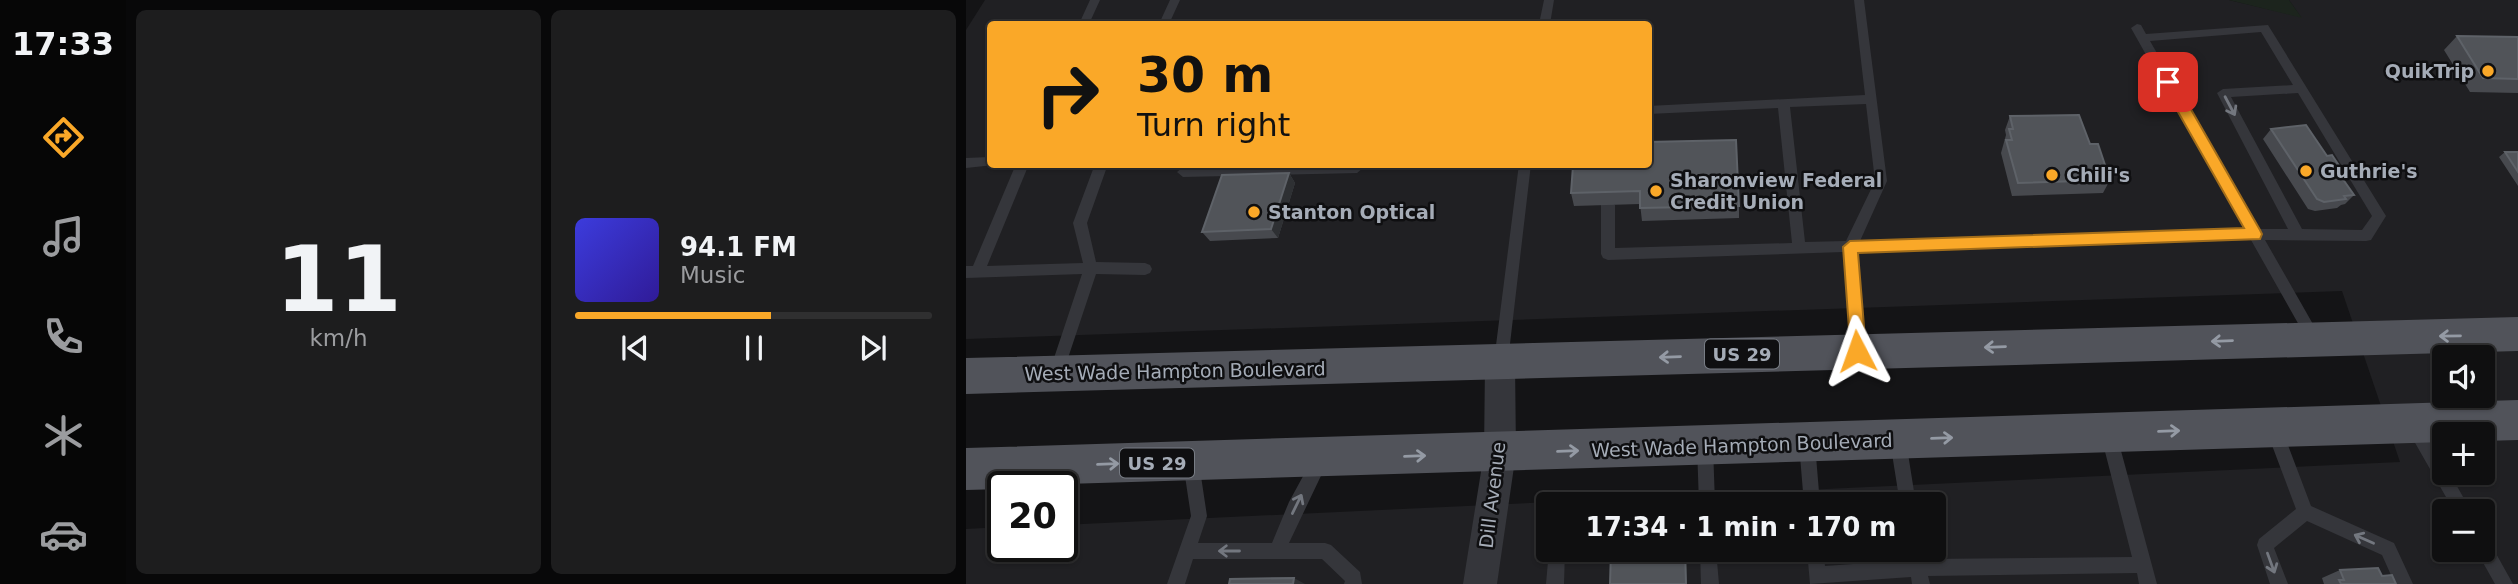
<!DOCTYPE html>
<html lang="en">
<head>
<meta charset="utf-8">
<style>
	body { margin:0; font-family:"DejaVu Sans",sans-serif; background:#1d1d1e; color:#f1f3f6; height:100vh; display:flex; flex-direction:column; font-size:26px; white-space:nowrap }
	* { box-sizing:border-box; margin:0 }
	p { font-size:23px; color:#9b9c9f }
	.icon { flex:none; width:38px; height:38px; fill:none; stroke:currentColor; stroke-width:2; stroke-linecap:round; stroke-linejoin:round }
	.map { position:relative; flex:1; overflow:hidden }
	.details { display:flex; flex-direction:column; gap:10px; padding:10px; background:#080809; width:840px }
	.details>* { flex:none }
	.banner { position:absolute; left:21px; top:21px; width:665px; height:147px; border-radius:7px; box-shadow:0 2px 5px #0004,0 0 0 2px #2f2f30; background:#faa828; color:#111; overflow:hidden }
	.fabs { position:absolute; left:1466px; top:345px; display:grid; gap:14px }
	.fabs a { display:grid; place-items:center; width:63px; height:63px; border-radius:7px; background:#0f0f10; box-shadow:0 2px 5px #0004,0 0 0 2px #2f2f30; font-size:35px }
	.speed { position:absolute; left:21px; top:471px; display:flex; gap:14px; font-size:35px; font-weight:700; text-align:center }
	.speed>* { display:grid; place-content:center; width:91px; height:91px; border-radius:50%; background:#0f0f10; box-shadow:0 2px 5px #0004,0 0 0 2px #2f2f30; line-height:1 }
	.speed .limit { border:4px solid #111; border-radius:10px; background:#fff; color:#111 }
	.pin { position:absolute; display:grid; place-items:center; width:60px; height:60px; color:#fff; margin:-30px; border-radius:14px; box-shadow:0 4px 10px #0006 }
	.me { position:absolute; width:77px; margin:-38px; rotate:356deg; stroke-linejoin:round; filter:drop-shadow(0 0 5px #0008) }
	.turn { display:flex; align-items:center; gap:24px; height:147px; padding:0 35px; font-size:32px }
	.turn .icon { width:91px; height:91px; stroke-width:2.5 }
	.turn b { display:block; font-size:49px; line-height:60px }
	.details .widget { flex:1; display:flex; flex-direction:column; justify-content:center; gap:10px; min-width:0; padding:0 24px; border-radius:10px; background:#1d1d1e }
	.details .dial { align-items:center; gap:0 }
	.dial b { font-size:91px; line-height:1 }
	.song { display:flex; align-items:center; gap:21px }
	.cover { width:84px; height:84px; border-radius:10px; background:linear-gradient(135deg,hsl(240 70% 55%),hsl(250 70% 35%)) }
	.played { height:7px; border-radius:4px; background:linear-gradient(90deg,#faa828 55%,#2f2f30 55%) }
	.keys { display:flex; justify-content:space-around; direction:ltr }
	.details .tiles { flex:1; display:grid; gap:10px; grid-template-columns:repeat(2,1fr) }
	.trip { position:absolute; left:570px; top:492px; width:410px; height:70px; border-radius:7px; background:#0f0f10; box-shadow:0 2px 5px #0004,0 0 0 2px #2f2f30; font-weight:800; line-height:70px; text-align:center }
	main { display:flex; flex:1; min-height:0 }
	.tabs { display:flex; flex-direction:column; width:126px; justify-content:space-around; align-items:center; background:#060606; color:#9b9c9f }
	.tabs .icon { width:49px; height:49px }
	.tabs .active { color:#faa828 }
	.tabs b { font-size:32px; color:#f1f3f6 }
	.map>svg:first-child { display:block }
	.built { fill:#202023; fill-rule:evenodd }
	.green { fill:#1c241d }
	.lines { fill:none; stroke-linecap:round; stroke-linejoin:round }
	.lane { fill:#35363b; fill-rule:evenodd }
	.street { fill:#35363b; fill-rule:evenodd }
	.primary { fill:#51535a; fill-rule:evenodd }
	.wall { fill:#47494e }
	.shaded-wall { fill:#2e3033 }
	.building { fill:#515459; stroke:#5e6268; stroke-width:2 }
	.oneway { stroke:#73777f }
	.oneway2 { stroke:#949aa4 }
	.route { fill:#faa828; stroke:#a26d1a; stroke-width:2 }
	.poi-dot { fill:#faa828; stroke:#0f0f11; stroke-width:2.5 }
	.labels { text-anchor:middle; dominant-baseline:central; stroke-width:5; stroke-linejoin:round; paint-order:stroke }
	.shield { fill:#0f0f11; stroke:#787d85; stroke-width:2 }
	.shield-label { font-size:18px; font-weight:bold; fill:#a5acb7 }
	.poi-label { font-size:19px; font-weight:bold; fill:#a5acb7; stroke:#0f0f11; text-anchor:start }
	.street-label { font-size:19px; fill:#a5acb7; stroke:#0f0f11 }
</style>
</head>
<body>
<main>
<nav class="tabs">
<b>17:33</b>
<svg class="icon active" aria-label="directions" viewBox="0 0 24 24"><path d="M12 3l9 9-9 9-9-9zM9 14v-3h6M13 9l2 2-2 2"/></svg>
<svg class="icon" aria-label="music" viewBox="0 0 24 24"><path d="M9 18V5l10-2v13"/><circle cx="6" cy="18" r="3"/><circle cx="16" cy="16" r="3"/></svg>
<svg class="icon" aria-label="phone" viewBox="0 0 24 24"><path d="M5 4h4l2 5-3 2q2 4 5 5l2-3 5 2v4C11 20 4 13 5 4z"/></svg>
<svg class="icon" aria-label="climate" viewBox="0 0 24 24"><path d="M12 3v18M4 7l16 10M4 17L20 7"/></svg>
<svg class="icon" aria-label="car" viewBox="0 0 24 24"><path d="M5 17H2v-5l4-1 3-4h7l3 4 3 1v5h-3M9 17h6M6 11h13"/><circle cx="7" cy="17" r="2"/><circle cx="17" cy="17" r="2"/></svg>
</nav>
<section class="details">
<div class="tiles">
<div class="widget dial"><b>11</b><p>km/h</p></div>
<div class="widget">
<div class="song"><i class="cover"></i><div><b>94.1 FM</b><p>Music</p></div></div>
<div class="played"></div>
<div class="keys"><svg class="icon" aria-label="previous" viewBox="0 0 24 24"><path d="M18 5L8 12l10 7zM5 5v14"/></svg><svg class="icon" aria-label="pause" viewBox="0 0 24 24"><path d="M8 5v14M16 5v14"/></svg><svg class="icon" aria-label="next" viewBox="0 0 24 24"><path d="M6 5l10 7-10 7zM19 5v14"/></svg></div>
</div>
</div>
</section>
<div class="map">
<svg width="1552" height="584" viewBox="0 0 1552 584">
	<rect width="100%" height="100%" fill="#141416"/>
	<path class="built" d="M19,0H1263L1335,17L1323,0H1552V584H0V529L37,527V546H96V525L1434,462L1376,291L0,339V30ZM24,24H682V164H24ZM1479,357H1517V396H1479ZM1479,434H1517V472H1479ZM583,504H968V550H583ZM1479,511H1517V550H1479Z"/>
	<path class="green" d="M1263,0H1323L1336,18Z"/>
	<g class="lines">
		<path class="lane" d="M124,0H134L123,24H113Z
			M204,0H214L203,24H193Z
			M578,0H588L584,24H573Z
			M888,0H898L921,181L894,241L1278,229L1165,28L1171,24L1175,25L1180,34L1302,25L1420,216L1405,240L1400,241L1299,240L1352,333L1354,337L1352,341L1347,343L1342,341L1285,240L891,252L898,351L896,356L891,357L886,356L884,351L877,252L642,260L637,258L635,254V205L642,200L649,205V248L826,243L812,108L682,114V106L899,95ZM1295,32L1327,85L1257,89L1251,93L1322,229H1292L1184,41ZM1332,93L1406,216L1396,230L1336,229L1265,97ZM900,104L909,181L880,241L839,242L824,107Z
			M24,157V164L28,165L0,168V158Z
			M50,164H63L21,266L117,263L107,223L129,164H142L121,223L130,262L179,263L184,265L186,269L184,273L179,275L130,274L97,373L95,378L90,380L85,378L83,373L116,274L0,278V266H7Z
			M330,164H395L397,168L391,173L217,177L211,172L217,167Z
			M553,164H565L542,361L540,366L535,368L530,366L528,361Z
			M1448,420L1453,422L1479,465V472H1483L1505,511H1488L1440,427L1443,422Z
			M1309,425L1314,427L1317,432L1345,506L1428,543L1447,584H1429L1416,555L1341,521L1308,548L1322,584H1304L1291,545L1293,539L1330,509L1301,432L1304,427Z
			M1143,429L1148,431L1151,436L1191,584H1173L1171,573L962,576L964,584H946L945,577L844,584L841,550H857L859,566L943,560L942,550H958L960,559L1166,557L1135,436L1138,431Z
			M932,434L937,436L940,441L950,504H934L924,441L927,436Z
			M841,437L847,439L849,444L854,504H838L833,444L835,439Z
			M739,439L745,441L747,446L749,504H733L731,446L733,441Z
			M354,453L360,456L362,461L323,543H359L365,545L394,572L396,584H378L379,581L356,559H227L219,584H201L225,516L217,463L219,458L225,455L231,458L233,463L241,516L232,543H306L323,502L348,456Z
			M1517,539L1523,541L1547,584H1529L1510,550H1517Z
			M583,550H599L598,584H580Z
			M734,550H750L753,584H735Z"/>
		<path class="street" d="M534,350L544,354L549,363L550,453L531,584H497L518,453L519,363L524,354Z"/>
		<path class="primary" d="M1552,317V351L0,394V358Z
			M1552,400V440L1517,441V434H1479V442L37,486V489L0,490V448Z"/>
	</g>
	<path class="wall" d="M1491,36L1552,37V93L1504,92L1478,50Z
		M1044,116L1124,144L1144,180L1137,193L1046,196L1035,153L1040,135L1039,130Z
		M1305,129L1361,156L1374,167L1371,171L1388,195L1379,204L1375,205L1371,208L1349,211L1342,209L1297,139Z
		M1539,152H1552V186L1533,157Z
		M607,166L773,206V218L676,221L674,204L608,206L605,193Z
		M323,173L329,183L312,238L244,241L236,232Z
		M1374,570L1416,576L1430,584H1358L1356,578Z"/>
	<path class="shaded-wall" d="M323,173L329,183L312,238L305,229Z
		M719,550H720L721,584H720Z
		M328,578L339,584H327Z"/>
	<path class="building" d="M1491,36L1552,37V79L1517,78Z
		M1113,115L1124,144H1132L1144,180L1052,183L1040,140H1046L1043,129H1047L1044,116Z
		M1340,125L1361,156L1366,155L1374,167L1369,168L1388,195L1378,196L1380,199L1358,202L1351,199L1305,129Z
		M770,140L773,206L674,208V191L605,193L607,166L682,164V142Z
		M1539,152H1552V172Z
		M323,173L305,229L236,232L256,175Z
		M645,550H719L720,584H644Z
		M1412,568L1416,576L1426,575L1430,584H1375L1373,580H1378L1374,570Z
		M328,578L327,584H263L264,579Z"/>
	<defs><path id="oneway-shaft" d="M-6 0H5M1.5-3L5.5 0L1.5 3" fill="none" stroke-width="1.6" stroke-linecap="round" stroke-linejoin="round" transform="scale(1.75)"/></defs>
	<g class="oneway">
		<use href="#oneway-shaft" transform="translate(1264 106) rotate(62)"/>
		<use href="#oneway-shaft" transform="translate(331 504) rotate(-64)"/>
		<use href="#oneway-shaft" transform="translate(1398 539) rotate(-156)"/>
		<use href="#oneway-shaft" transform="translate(263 551) rotate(-180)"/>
		<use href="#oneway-shaft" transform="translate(1305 563) rotate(70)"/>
	</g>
	<g class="oneway2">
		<use href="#oneway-shaft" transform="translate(1484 336) rotate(179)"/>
		<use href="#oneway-shaft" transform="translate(1256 341) rotate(178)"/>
		<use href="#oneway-shaft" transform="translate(1029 347) rotate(178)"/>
		<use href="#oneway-shaft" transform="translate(704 357) rotate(178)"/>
		<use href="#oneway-shaft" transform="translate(1203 431) rotate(-2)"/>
		<use href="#oneway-shaft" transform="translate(976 438) rotate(-2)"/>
		<use href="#oneway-shaft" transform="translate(602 451) rotate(-2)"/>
		<use href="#oneway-shaft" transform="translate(449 456) rotate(-2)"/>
		<use href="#oneway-shaft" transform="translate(142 464) rotate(-2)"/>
	</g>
	<path class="route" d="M1202,77L1207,78L1294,230L1296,234L1294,239L892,253L900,351L897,356L891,358L885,356L877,247L884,241L1278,228L1195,82Z"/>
	<g class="poi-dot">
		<circle cx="1522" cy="71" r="7"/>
		<circle cx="1340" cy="171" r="7"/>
		<circle cx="1086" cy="175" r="7"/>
		<circle cx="690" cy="191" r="7"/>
		<circle cx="288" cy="212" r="7"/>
	</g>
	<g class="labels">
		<g class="shield">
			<rect x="739" y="339.5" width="74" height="29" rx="5"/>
			<rect x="154" y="448.5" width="74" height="29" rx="5"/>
		</g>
		<g class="shield-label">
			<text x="776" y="354">US 29</text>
			<text x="191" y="463">US 29</text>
		</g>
		<g class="poi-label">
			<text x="1508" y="71" text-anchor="end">QuikTrip</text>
			<text x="1354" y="171">Guthrie's</text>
			<text x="1100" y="175">Chili's</text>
			<text x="704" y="180">Sharonview Federal<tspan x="704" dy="22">Credit Union</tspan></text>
			<text x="302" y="212">Stanton Optical</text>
		</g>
		<g class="street-label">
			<text transform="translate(209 371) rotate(-1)">West Wade Hampton Boulevard</text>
			<text transform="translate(776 445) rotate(-2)">West Wade Hampton Boulevard</text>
			<text transform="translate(526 495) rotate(-83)">Dill Avenue</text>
		</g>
	</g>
</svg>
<div class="fabs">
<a><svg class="icon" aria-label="sound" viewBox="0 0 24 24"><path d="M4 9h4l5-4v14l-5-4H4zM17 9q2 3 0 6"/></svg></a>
<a>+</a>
<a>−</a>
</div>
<div class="speed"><div class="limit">20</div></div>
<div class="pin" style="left:1202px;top:82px;background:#d93025"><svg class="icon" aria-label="arrive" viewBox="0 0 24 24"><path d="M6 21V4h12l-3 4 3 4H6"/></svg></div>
<svg class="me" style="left:891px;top:351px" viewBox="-20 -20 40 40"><path d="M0-17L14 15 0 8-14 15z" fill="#faa828" stroke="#fff" stroke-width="4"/></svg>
<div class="trip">17:34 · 1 min · 170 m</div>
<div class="banner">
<div class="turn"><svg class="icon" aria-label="right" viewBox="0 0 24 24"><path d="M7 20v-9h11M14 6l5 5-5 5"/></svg><div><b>30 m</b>Turn right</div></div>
</div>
</div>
</main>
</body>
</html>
